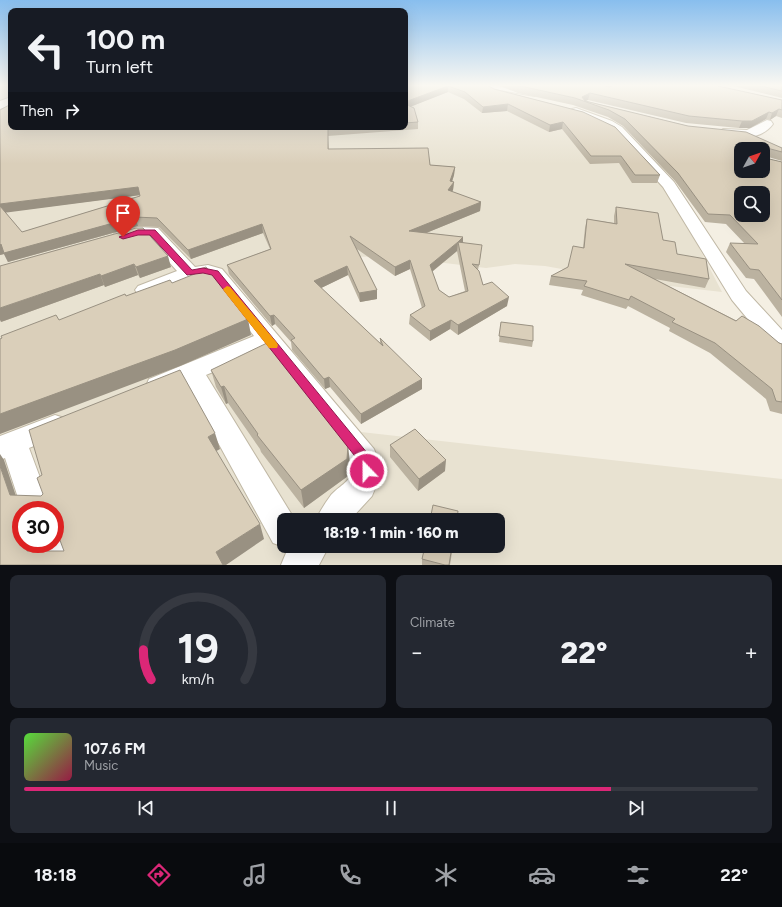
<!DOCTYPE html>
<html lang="en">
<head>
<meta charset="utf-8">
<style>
	body { margin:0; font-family:Figtree,sans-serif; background:#242831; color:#f1f3f6; height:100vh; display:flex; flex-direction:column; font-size:15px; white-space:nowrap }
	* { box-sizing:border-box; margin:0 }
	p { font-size:13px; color:#9ea1a6 }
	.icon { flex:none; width:22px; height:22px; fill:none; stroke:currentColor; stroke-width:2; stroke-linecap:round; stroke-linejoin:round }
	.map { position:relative; height:565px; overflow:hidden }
	.drawer { display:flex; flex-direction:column; gap:10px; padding:10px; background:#0d0f14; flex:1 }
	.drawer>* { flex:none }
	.guide { position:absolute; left:8px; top:8px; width:400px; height:122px; border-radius:8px; box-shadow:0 4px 16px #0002; background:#171b24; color:#f1f3f6; overflow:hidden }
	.needle { width:26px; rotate:50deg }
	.buttons { position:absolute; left:734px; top:142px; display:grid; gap:8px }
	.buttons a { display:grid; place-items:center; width:36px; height:36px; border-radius:8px; background:#171b24; box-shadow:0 4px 16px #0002; font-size:20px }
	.speed { position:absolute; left:12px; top:501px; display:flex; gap:8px; font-size:20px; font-weight:700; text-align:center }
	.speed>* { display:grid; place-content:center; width:52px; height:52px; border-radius:50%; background:#171b24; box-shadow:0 4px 16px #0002; line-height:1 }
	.speed .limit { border:6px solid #d22; background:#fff; color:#111 }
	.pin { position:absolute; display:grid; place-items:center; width:34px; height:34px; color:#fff; margin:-41px -17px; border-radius:50% 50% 50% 0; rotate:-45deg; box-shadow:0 0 4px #0007 }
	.pin .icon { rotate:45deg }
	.me { position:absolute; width:44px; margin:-22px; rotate:338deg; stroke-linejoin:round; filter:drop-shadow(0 0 3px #0008) }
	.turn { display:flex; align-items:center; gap:14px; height:84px; padding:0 12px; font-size:18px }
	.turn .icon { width:52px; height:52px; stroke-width:2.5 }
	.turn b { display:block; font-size:28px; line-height:34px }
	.then { display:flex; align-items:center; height:38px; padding:0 12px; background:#0003; gap:8px; font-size:15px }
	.big { font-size:30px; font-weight:800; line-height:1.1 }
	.drawer .widget { flex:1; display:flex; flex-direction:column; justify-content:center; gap:6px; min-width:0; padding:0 14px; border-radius:8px; background:#242831 }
	.drawer .dial { align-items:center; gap:0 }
	.dial svg { height:104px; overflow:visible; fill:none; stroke:#363941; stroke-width:7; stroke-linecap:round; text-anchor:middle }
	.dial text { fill:#f1f3f6; stroke:none }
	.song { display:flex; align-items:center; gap:12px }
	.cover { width:48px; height:48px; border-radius:6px; background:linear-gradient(135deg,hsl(110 70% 55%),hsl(340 70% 35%)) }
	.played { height:4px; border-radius:2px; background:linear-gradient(90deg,#db2777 80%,#363941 80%) }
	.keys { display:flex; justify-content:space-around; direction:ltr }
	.heat { display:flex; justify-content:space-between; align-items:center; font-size:22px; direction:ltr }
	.drawer .tiles { flex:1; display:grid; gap:10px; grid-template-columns:1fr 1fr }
	.widget:last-child { grid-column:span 2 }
	.trip { position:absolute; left:277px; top:513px; width:228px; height:40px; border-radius:8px; background:#171b24; box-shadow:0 4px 16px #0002; font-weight:800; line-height:40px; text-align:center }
	.menu { display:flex; height:64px; justify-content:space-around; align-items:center; background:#090b0e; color:#9ea1a6 }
	.menu .icon { width:28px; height:28px }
	.menu .current { color:#db2777 }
	.menu b { font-size:18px; color:#f1f3f6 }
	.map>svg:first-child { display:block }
	.residential { fill:#e8e2d1; fill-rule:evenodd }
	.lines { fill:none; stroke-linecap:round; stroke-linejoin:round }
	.street-casing { stroke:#c0b8a5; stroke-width:2 }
	.street { fill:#fff; fill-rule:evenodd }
	.wall { fill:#bbb2a0; fill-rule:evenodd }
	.shaded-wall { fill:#999182 }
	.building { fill:#dacfba; stroke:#999182; fill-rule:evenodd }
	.route { fill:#db2777; stroke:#8e194d }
	.slow { fill:#f59e0b }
</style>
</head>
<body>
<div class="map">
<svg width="782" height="565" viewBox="0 0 782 565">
	<rect width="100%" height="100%" fill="#f4efe3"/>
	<path class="residential" d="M0,85H11V127H405V85H447L536,106L665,182L722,292L635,282L545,266L515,264L486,268L387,256L355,257L313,254L232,286L361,432L782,479V565H0ZM21,510H55V544H21ZM284,520H498V546H284Z"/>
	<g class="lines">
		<g class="street-casing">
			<path id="street" d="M483,85C495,85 533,84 540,93L535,96L488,88Z
				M11,97V105L0,109V101Z
				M576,108L612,121L622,127L674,182L746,291L782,330V353L774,351L732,300L663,187L614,133L604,127L572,115L570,112L572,109Z
				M767,120L771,121L773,124C762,140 735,140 718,136L717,133L723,129L747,130Z
				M138,227L158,228L195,267L208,265L222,269L374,449L382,471L372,496L350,520H316C320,511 325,503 331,495C342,483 355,481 351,462L264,350L206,375L295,520H284V546H287L284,547L273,543L186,384L158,395L149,393L146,386L149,379L254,336L208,277L187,280L145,296L138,294L135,290L138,286L177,271L147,237C136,237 126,244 115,241L112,237L115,233Z
				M55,415L64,418L68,426L64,434L29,448L52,510H22L5,458L0,460V436Z
				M55,531L60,533L74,565H40L33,544H55Z
				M292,546H329L319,565H281L286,553Z"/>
		</g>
		<use href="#street" class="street"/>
	</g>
	<path class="wall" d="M405,85H487L494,89L583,112L660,175L657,183H632L619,163L590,164L562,129L549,132L507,111L482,113L464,99L448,92L411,106L418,122V129L328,136L329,149L430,165L455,167L454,175L452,182H454L453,190L452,192L481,202L480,211L426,233L463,237V242L481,254L478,270L483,285L507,306L458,335L450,329L430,341L409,324L410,315L422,308L410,269L395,276L357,249L377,290V299L360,302L348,275L321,288L380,343V338L422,389L361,424L330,387L325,389L292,350L291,342L275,324L272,326L229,274L227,265L270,249L263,233L191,259L159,227L138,226L8,262L4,254L0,255V110L11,127H405ZM140,195V196L22,232L5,212ZM457,251L465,291L449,297L439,290L432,272Z
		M497,85H603L609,87L718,86L782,100V118L776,116L770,120L766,119L750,128H739L686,123L588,100L586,101L688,126L782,148V161L765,156V158L782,162V317L754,279L746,278L726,252L730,243L745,244L726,224L705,222L675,181L623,126L608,117L573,105L518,93Z
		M729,85H782V98Z
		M616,207L663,240L677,254L709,279L705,288L655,279L782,344V414L770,411L766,399L710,353L669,331L670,328L628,306L626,309L581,295L583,290L549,285L551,276L568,267L583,248L585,228L587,219L614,223V216Z
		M136,228L171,267L140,278L138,275L105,287L104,285L1,322Z
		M501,322L533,341L532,347L499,342Z
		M211,370L350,463L348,476L304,508L261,452L260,449L228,403L226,404L216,387Z
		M390,445L445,471L418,491L390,457Z
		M425,546H453L450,565H422V559Z"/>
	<path class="shaded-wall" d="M448,86V92L405,109V102Z
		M590,93L588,100L585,101L582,97Z
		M508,104L507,111L482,113L483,107Z
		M779,109L776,116L770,120L772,113Z
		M769,112L766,119L750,128H739L742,121Z
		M563,122L562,129L549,132L550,125Z
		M455,167L454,175L450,188L454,182L453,190L447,199L448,190L450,181Z
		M138,187L141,195L3,213L0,207V204Z
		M481,202L480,211L409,240V231Z
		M135,217L138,226L8,262L4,254L0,255V245Z
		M262,224L263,233L191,259L188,250Z
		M463,237V246L458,242Z
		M458,242L457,251L429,274L430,265Z
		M168,256L171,267L140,278L136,267Z
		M410,260V269L395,276V267Z
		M134,264L138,275L105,287L101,276Z
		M347,266L348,275L315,291L314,281Z
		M100,274L104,285L1,322L0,320V308Z
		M377,290V299L360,302L359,293Z
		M509,297L507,306L458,335V325Z
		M274,315L275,324L272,326L270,316Z
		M248,319L251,335L180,366L0,434V414Z
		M451,320L450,329L430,341V331Z
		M329,377L330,387L325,389L324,379Z
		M422,379V389L361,424V414Z
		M224,386L228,403L226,404L221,387Z
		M215,433L220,449L213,453L208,437Z
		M348,445L350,463L348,476L304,508L301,490Z
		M0,454L4,460L21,511L10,495L0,466Z
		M446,460L445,471L418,491L419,479Z
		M260,524L264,539L226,565H221L216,552Z
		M25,544H32L39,565L27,551Z"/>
	<path class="building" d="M405,85H487L494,89L583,112L615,127L660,175H635L621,156H591L563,122L550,125L508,104L483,107L465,92L448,86L405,102Z
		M516,85H603L609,87L614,85H717L718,86L782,100V110L779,109L772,113L769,112L752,121H742L689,116L590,93L582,97L585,101L688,126L746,132L782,148V152L767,148L765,149V158L782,162V300L759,270L750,269L730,243L758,244L730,215L708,214L678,173L625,119L609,110L575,98ZM741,149H763V171H741ZM741,193H763V215H741Z
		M757,85H782V91Z
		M11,104V127H348L328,129V149L428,148L430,165L455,167L450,181L454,182L448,190L481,202L409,231L463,237L458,242L482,245L479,265L472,264L479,271L483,285L492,282L509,297L458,325L451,320L430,331L410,315L425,306L410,260L395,267L350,236L377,290L359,293L347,266L314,281L383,346L380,338L422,379L361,414L329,377L324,379L291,340L295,338L274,315L270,316L227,265L271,249L262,224L188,250L157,218L135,217L4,253L1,244L0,245V206L22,232L140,196L138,187L0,204V110ZM458,242L468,291L449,297L439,290L430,265Z
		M405,104L414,108L418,122L405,123Z
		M616,207L658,213L663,240L675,242L677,254L706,259L709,279L625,264L736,321L742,316L759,326L779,343L782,344V402L776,401L772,389L715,343L672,322L675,319L631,296L629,300L584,286L587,281L551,276L568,267L573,246L584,248L587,219L617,224Z
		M136,228H143L168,256L136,267L134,264L101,276L100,274L0,308V266Z
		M206,267L248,319L175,350L0,414V339L2,338L1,336L56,315L59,320L125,294L126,296L170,280L172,283L202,271L201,269Z
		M501,322L533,326V341L499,336Z
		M267,343L348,445L347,459L301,490L257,435L258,434L224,386L221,387L211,370Z
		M180,370L215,433L208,437L260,524L216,552L223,565H0V466L10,495L41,496L43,494L37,478L42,475L29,430ZM21,510H55V527L64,551H27L25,544H21V531L20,528H21Z
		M415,429L446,460L419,479L390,445Z
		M433,505L458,511L457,520H430Z
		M425,546H452L449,565H445L422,559Z"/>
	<linearGradient id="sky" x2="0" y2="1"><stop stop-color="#88beee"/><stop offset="0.52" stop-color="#faf8f2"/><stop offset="1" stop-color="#faf8f2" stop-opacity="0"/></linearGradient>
	<rect width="782" height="164" fill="url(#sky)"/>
	<path class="route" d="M138,230H155L192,270L203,268L218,271L368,454L374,471L372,475L367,477L363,475L358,460L212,275L203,273L187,275L150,235H138L123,239L119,237Z"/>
	<path class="slow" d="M227,286L230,287L277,343L278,345L277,348H269L224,291L223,289Z"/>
</svg>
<div class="buttons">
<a><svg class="needle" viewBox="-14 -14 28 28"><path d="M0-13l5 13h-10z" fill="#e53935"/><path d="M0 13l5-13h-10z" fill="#9ea1a6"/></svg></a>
<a><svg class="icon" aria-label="search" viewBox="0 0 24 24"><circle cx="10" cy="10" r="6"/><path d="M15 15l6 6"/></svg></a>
</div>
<div class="speed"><div class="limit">30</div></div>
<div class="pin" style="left:123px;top:237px;background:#d93025"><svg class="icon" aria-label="arrive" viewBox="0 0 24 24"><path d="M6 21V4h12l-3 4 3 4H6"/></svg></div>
<svg class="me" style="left:367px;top:471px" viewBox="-20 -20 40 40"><circle r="17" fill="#db2777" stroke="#fff" stroke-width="3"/><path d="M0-11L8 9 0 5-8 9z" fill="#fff"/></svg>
<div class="trip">18:19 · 1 min · 160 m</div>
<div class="guide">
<div class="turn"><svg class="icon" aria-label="left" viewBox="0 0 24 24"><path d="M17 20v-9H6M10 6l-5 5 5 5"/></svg><div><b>100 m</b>Turn left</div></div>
<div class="then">Then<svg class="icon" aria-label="right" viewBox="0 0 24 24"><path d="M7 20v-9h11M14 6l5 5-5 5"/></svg></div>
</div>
</div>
<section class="drawer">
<div class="tiles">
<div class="widget dial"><svg viewBox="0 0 100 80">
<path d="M14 69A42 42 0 1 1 86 69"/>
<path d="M14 69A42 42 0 0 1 8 46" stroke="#db2777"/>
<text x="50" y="56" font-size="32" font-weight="700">19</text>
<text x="50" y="72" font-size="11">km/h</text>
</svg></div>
<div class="widget"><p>Climate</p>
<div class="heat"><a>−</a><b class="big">22°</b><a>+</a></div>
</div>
<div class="widget">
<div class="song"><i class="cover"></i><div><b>107.6 FM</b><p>Music</p></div></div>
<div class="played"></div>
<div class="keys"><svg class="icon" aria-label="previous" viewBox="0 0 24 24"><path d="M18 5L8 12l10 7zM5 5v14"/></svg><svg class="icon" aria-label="pause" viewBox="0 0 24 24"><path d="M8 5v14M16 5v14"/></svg><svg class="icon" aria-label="next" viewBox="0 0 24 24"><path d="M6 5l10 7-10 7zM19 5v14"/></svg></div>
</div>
</div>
</section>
<nav class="menu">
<b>18:18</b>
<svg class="icon current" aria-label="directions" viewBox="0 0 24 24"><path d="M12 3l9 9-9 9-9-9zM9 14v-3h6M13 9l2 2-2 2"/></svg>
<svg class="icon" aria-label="music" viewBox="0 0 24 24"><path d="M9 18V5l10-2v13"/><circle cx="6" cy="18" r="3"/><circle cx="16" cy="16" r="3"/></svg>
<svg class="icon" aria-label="phone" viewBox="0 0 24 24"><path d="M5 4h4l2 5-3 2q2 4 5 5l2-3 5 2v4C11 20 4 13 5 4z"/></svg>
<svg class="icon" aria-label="climate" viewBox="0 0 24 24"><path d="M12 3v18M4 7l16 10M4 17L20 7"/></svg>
<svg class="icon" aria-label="car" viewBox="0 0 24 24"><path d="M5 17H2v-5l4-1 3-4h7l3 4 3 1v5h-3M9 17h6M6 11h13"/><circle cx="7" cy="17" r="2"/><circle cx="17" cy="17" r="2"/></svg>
<svg class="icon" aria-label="filters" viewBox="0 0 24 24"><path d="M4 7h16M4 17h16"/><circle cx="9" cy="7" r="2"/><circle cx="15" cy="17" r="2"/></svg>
<b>22°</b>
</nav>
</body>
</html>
